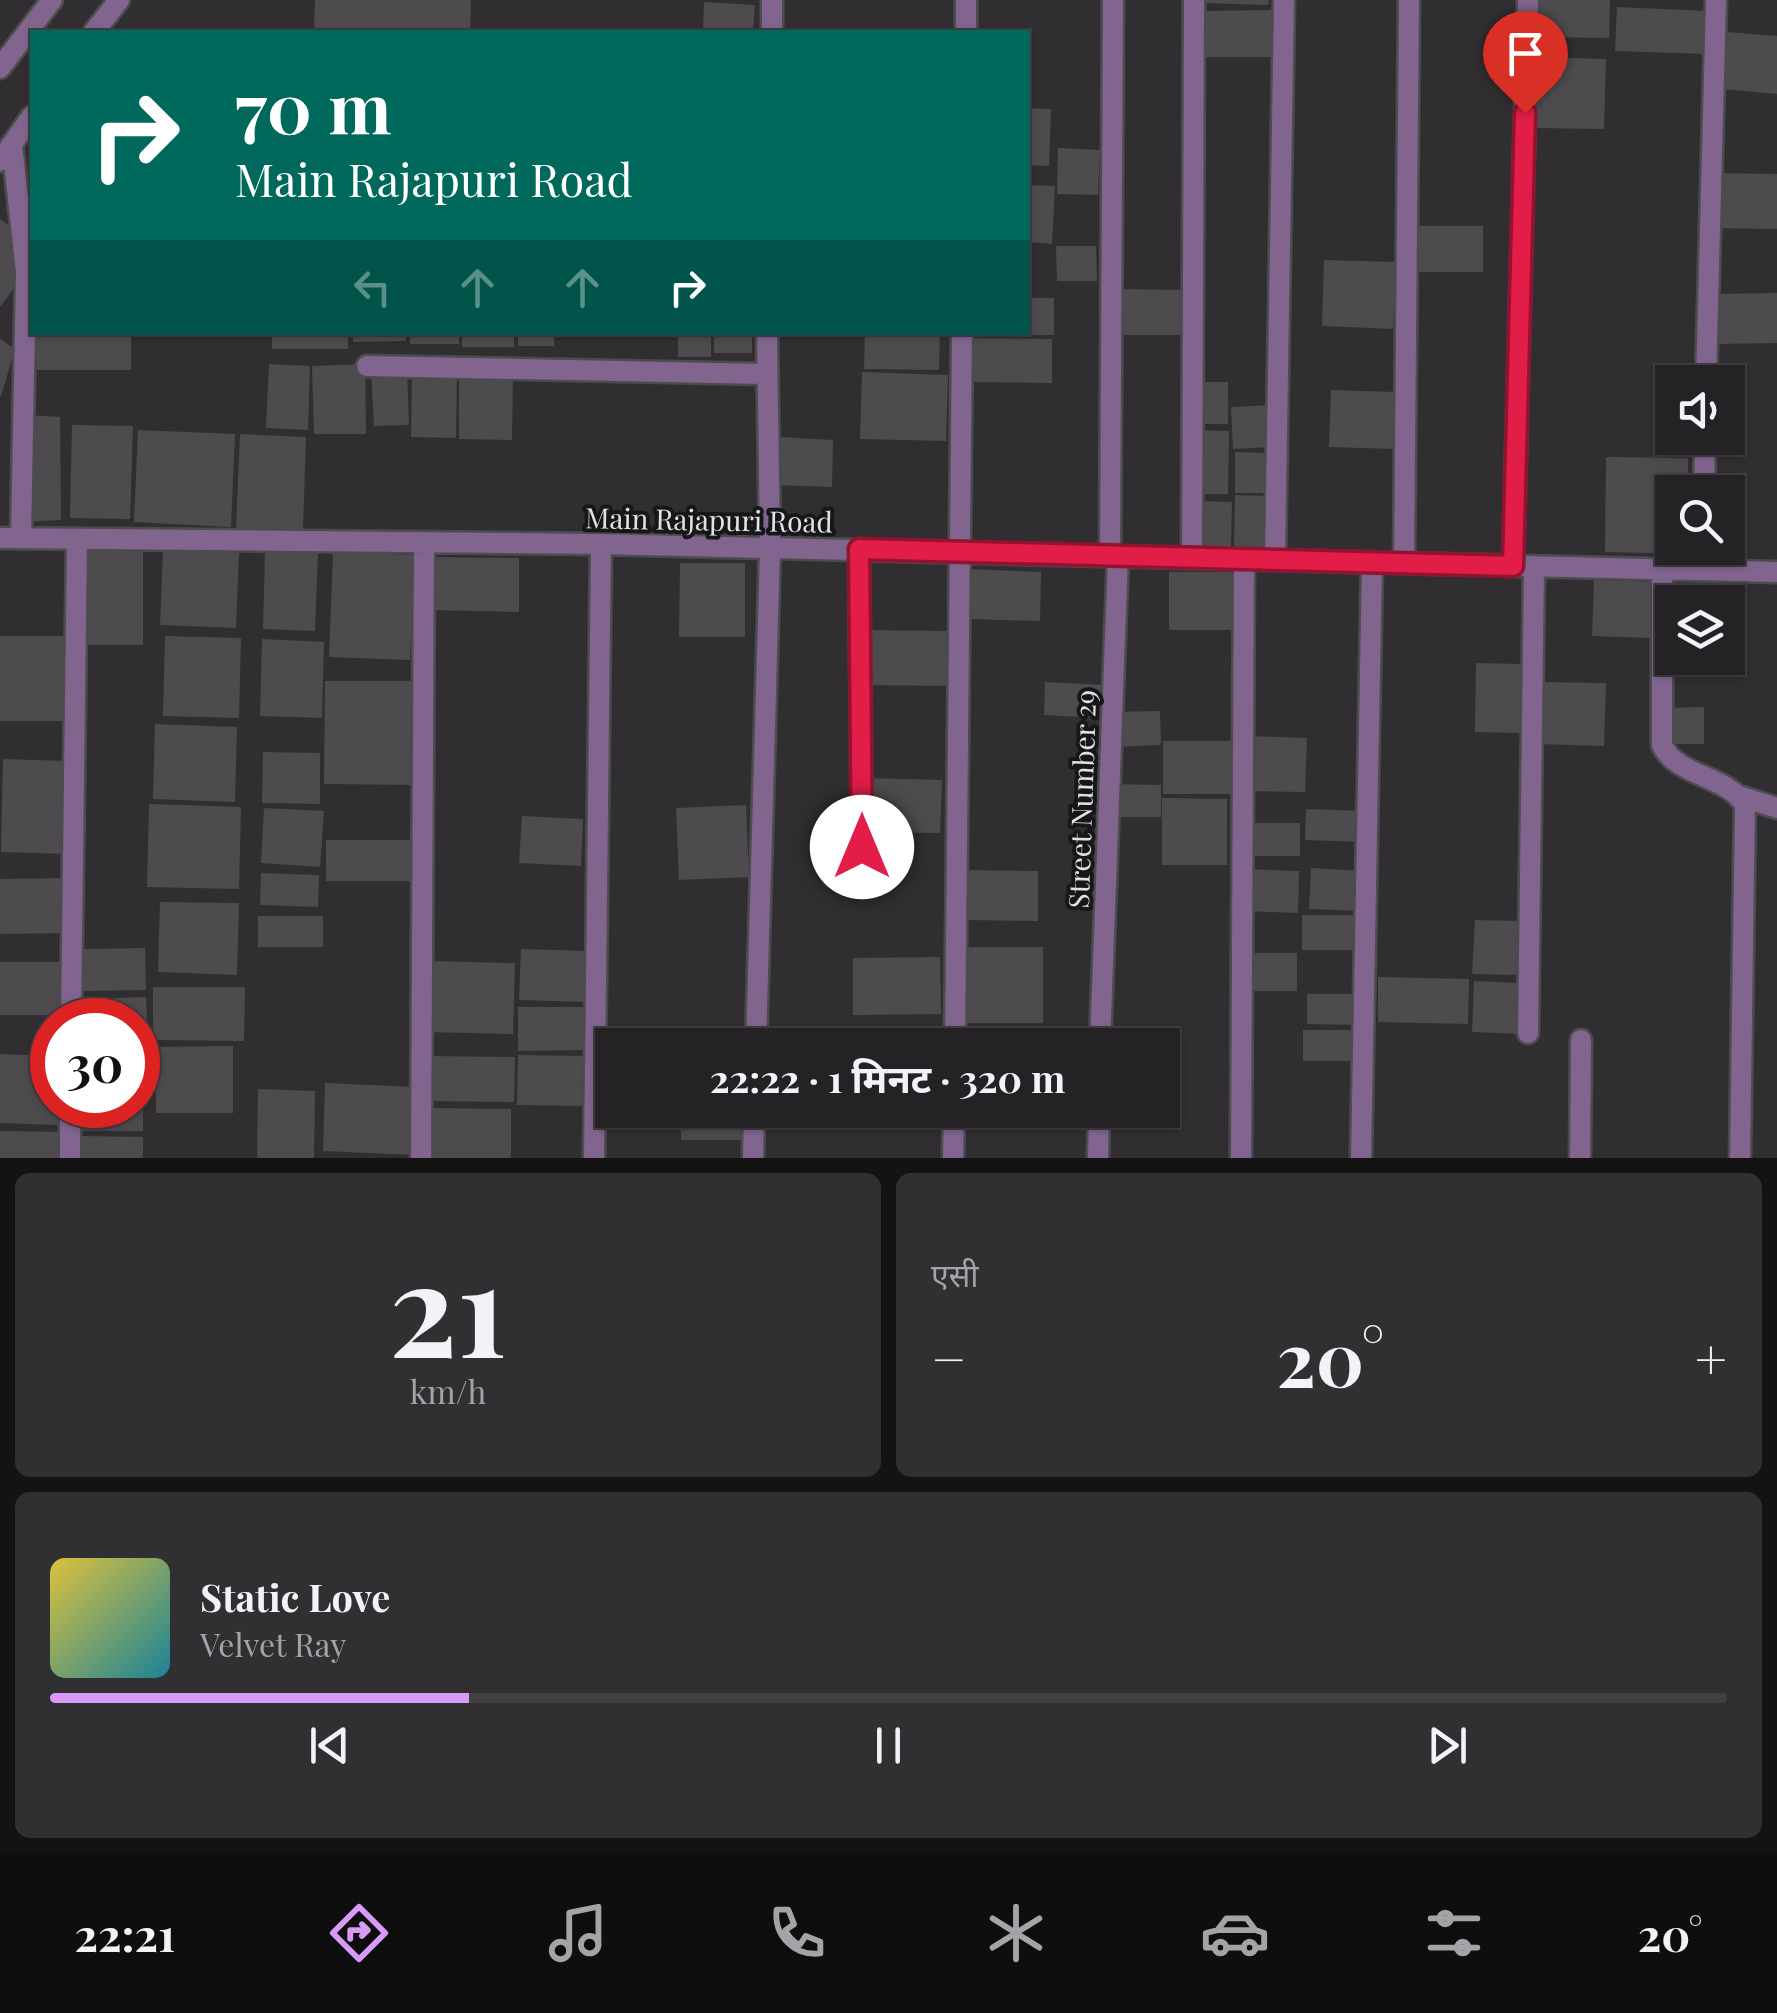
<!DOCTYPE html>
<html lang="hi">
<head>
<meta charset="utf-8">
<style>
	body { margin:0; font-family:"Playfair Display","Noto Sans Devanagari",serif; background:#302f32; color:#f1f3f6; height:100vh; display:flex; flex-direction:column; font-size:38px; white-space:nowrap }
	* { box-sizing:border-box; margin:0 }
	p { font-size:32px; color:#a3a4a7 }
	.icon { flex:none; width:55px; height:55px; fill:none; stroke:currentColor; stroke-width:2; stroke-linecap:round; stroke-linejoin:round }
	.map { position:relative; height:1158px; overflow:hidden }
	.panel { display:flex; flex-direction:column; gap:15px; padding:15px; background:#141314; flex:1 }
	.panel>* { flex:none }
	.top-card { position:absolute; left:30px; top:30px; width:1000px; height:305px; border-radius:0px; box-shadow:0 2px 8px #0004,0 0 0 2px #413f42; background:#00695c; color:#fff; overflow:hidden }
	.tools { position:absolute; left:1655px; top:365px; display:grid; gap:20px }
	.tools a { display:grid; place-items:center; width:90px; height:90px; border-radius:0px; background:#242225; box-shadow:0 2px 8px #0004,0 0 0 2px #413f42; font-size:50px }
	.speed { position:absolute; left:30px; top:998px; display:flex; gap:20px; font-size:50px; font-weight:700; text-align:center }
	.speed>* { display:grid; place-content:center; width:130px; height:130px; border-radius:50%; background:#242225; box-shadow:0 2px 8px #0004,0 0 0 2px #413f42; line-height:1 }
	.speed .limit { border:15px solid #d22; background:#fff; color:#111 }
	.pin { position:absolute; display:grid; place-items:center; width:85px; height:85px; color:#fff; margin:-102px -42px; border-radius:50% 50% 50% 0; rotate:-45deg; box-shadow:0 0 10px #0007 }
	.pin .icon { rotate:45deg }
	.me { position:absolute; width:110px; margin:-55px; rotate:0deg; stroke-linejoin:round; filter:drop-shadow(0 0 8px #0008) }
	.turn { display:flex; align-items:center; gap:35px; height:210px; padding:0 40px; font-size:45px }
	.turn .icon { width:130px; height:130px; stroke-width:2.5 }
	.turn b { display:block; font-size:70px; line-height:85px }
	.lanes { display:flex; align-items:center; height:95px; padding:0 40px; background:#0003; justify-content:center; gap:50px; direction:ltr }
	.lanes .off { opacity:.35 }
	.big { font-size:75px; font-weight:700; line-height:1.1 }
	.panel .card { flex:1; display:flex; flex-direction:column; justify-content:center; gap:15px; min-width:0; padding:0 35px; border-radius:15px; background:#302f32 }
	.panel .dial { align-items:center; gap:0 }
	.dial b { font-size:130px; line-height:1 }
	.song { display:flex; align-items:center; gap:30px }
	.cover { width:120px; height:120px; border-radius:15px; background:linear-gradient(135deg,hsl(50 70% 55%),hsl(190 70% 35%)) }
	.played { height:10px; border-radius:5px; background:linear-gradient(90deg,#d99af7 25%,#413f42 25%) }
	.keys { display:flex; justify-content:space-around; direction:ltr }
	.heat { display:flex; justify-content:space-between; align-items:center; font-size:55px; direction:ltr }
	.panel .tiles { flex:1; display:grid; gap:15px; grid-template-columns:1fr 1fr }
	.card:last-child { grid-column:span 2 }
	.trip { position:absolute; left:595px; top:1028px; width:585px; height:100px; border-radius:0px; background:#242225; box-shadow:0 2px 8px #0004,0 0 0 2px #413f42; font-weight:700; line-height:100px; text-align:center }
	.menu { display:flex; height:160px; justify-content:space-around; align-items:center; background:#0e0e0f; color:#a3a4a7 }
	.menu .icon { width:70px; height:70px }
	.menu .current { color:#d99af7 }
	.menu b { font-size:45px; color:#f1f3f6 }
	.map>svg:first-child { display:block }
	.building { fill:#4d4b4e }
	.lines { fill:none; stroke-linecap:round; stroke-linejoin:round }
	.minor-casing { stroke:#4c4b4d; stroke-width:25 }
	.minor { stroke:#81658f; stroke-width:20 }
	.route-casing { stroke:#92132f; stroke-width:25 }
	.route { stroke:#e11d48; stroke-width:18 }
	.labels { text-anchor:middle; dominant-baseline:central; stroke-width:8; stroke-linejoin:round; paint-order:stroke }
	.street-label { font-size:28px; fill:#e2e1e3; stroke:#171618 }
</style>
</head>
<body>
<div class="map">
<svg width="1777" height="1158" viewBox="0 0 1777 1158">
	<rect width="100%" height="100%" fill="#302e31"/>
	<path class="building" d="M315,0H471L470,32H314Z
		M1204,0H1269L1268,5L1204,3Z
		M1537,0H1610L1609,38L1536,37Z
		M704,2L755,5L753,32H703Z
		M1617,7L1708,11L1706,54L1615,51Z
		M1273,10V57H1199L1198,11Z
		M1726,32L1777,36V94L1721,89Z
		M1535,57L1606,59L1604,129L1533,128Z
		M1028,108L1051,109L1049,166L1028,165Z
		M1058,148L1100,150L1098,195L1057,194Z
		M1714,173L1777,174V229L1713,228Z
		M1028,185L1055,186L1052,244L1028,242Z
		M0,219L14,229L18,283L0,307Z
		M1411,226H1483V272H1411Z
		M1056,246H1096L1097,281H1057Z
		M1324,260L1396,262L1393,329L1322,326Z
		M1116,289L1191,290V335H1115Z
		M1777,293V343L1716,344L1715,294Z
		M1028,298H1054V335H1028Z
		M36,332H131V370H37Z
		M272,332H348V349H272Z
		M353,332H406V341L353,342Z
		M410,332H459V344H410Z
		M462,332H514V347H462Z
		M518,332H554V346H518Z
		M678,332H711V357H678Z
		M714,332H752V353H714Z
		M865,332H940L939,370L864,369Z
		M964,338L1052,339V383L963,382Z
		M0,339L15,349L1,396H0Z
		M269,364L310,366L308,430L266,428Z
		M365,364L366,434H314L312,366Z
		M407,370L409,425L374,426L371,371Z
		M412,370H457L456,438L411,437Z
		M459,371H513L512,440L459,439Z
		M862,372L948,375L946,441L860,439Z
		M1195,382H1228V424H1195Z
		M1331,390L1396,392L1394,449L1329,447Z
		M1271,405L1273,447L1233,449L1231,407Z
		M27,415L60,417L61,520L25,522Z
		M72,425L133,426L130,519L70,518Z
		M138,430L235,434L231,527L134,522Z
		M1193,430L1229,431L1228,494H1192Z
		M240,434L306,437L303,530L236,528Z
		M779,437L833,440L832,487L777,485Z
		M1235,452L1270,453V493H1235Z
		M1606,457L1688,458V492H1672V548H1687L1686,554L1605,552Z
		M1235,495L1267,496L1266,548L1234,547Z
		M1193,501L1232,502L1231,548L1192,547Z
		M163,549L239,553L236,628L160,625Z
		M84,551H143V645H84Z
		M265,551L318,553L315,631L263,629Z
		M333,552L414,555L410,660L329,657Z
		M430,557L519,558V612L429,610Z
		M680,563H745V637H679Z
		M969,569L1041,572L1040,621L968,619Z
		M1169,572H1233V630H1169Z
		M1594,580L1653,582L1651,638L1592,636Z
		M1666,585H1708V602H1672V661H1667Z
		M863,630L951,631L950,686L863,685Z
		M0,636H70V721H0Z
		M165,636L241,638L239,718L163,716Z
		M262,639L324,642L322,718L260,716Z
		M1476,663L1522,664L1521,733L1475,732Z
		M325,681H415L414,785L324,784Z
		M1045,682L1104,685L1102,718L1044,715Z
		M1538,682L1606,683L1604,746L1536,744Z
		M1704,707V744H1665V708Z
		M1160,711L1161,745L1113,747L1112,712Z
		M155,724L237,727L235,802L153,799Z
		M1248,736L1307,738L1305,792L1246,791Z
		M1163,741H1234V794H1163Z
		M263,752L320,753V804L262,803Z
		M3,759L68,761L67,854L1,852Z
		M865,778L942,780L940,833L863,832Z
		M1110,784L1161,785V817H1110Z
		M1162,798L1227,799V865H1162Z
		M149,804L241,807L239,889L147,887Z
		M746,805L749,877L679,880L676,808Z
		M264,808L324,811L320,867L261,863Z
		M1306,809L1366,811L1365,842L1305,840Z
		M522,816L583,819L581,866L519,863Z
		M1243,823H1300V856H1243Z
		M326,840H412V881H326Z
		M1311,868L1362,871L1360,911L1309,909Z
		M1243,869L1299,871L1298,913L1242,911Z
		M962,870L1038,871V921L962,920Z
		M261,873L319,875L318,907L260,905Z
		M66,878L67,933L0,934V879Z
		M160,902L239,903L237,975L158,972Z
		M1302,915H1357V950H1302Z
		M258,916H323V947H258Z
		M1475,920L1520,921L1518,975L1472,974Z
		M965,947H1043V1023H965Z
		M145,948L146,990L80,991V949Z
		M521,949L587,951L586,1002L519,1000Z
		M1242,953H1297V991H1242Z
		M940,957L941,1014L853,1015V958Z
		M428,961L515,963L513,1034L426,1032Z
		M0,962H68V1015H0Z
		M1378,977L1469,979L1468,1024L1378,1022Z
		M1474,981L1521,983L1519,1034L1472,1032Z
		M153,987H245L244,1041L153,1040Z
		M1307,994H1360V1025L1307,1024Z
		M146,997L148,1045L138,1046V1020H80L79,999Z
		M518,1007H587V1050L518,1051Z
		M1303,1030H1357V1061H1303Z
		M233,1046V1113H156L155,1047Z
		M0,1054L52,1056V1105H59L58,1125L0,1123Z
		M138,1054H146V1091H138Z
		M518,1055L583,1056L582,1106L517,1105Z
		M427,1056L515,1057L514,1102L427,1101Z
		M607,1065H612V1110H675V1116L606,1115Z
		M325,1083L414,1087L412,1155L323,1151Z
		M258,1089L315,1091L314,1158H257Z
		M138,1098H143V1131H80L79,1105H138Z
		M428,1108L511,1109V1158H427Z
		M681,1110H741V1140H681Z
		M0,1131L60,1132V1158H0Z
		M79,1136L143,1137V1158H79Z"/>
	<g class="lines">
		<g class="minor-casing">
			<path id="minor" d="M94,32L119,0
				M772,32V0
				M966,32V0
				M0,68L52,0
				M12,144L26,272L21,538
				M0,161L32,116
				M367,366L765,374
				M1706,382L1716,0
				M1704,492L1705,438
				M0,538L601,544L1777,572
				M859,549L862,847
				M1110,555L1113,0
				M1192,556L1194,0
				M1275,559L1284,0
				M1404,563L1409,0
				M1513,566L1528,0
				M1662,569V745C1677,777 1727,775 1745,805L1740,1158
				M1739,796L1777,808
				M71,1020L77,539
				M1528,1033L1534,566
				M756,1045L770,548L767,332
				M955,1045L962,332
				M1100,1045L1118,555
				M70,1158V1105
				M421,1158L424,543
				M594,1158L601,544
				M753,1158L754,1110
				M953,1158L954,1110
				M1098,1158L1099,1110
				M1241,1158L1244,557
				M1361,1158L1372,563
				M1580,1158L1581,1040"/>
		</g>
		<use href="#minor" class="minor"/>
	</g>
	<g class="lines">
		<g class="route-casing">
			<path id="route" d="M862,847L859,549L1513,566L1525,113"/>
		</g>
		<use href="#route" class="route"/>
	</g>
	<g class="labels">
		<g class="street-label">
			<text transform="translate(709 519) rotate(1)">Main Rajapuri Road</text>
			<text transform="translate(1081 799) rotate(-88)">Street Number 29</text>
		</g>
	</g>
</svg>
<div class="tools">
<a><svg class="icon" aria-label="sound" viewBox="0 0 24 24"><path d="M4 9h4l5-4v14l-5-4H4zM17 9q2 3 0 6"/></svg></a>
<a><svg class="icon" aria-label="search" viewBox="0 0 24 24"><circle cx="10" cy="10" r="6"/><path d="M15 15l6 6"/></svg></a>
<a><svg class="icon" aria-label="layers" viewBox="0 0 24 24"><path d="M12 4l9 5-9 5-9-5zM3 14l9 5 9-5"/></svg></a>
</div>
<div class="speed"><div class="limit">30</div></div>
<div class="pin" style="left:1525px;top:113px;background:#d93025"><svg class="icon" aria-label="arrive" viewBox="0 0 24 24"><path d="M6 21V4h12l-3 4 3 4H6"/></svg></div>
<svg class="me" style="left:862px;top:847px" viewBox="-20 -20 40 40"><circle r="19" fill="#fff"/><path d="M0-13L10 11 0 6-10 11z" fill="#e11d48"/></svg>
<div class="trip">22:22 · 1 मिनट · 320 m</div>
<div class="top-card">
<div class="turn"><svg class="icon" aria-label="right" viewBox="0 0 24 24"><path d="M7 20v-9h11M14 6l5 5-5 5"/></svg><div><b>70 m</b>Main Rajapuri Road</div></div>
<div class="lanes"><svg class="icon off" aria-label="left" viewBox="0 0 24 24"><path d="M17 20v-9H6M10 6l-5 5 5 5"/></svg><svg class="icon off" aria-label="ahead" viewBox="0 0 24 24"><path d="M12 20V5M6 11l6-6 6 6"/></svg><svg class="icon off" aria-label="ahead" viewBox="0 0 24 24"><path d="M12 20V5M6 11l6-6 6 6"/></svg><svg class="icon" aria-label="right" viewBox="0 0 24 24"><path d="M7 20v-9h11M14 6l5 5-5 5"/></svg></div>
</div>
</div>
<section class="panel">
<div class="tiles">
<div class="card dial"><b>21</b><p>km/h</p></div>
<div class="card"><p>एसी</p>
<div class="heat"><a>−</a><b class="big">20°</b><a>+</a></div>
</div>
<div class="card">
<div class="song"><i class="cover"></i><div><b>Static Love</b><p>Velvet Ray</p></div></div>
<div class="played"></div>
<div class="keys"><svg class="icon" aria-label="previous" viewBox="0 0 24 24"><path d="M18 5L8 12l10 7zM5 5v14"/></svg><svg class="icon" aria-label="pause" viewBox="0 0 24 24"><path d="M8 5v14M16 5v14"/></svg><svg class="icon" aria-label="next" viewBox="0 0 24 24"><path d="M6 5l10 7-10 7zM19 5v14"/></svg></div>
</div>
</div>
</section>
<nav class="menu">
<b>22:21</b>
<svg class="icon current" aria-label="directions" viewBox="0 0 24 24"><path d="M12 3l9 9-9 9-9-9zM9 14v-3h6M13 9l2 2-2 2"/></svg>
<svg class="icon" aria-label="music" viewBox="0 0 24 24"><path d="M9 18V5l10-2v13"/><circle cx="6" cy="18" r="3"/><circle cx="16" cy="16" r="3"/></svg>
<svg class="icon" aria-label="phone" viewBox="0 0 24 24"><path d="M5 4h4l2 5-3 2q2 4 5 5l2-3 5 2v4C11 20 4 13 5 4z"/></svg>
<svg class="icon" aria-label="climate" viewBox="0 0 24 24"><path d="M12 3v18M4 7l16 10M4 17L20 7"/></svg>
<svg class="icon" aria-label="car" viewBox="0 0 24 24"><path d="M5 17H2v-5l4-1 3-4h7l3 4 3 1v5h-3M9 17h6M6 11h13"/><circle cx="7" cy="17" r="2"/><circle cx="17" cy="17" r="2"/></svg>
<svg class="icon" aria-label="filters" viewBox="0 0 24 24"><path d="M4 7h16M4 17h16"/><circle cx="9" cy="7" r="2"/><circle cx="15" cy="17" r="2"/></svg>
<b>20°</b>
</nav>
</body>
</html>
